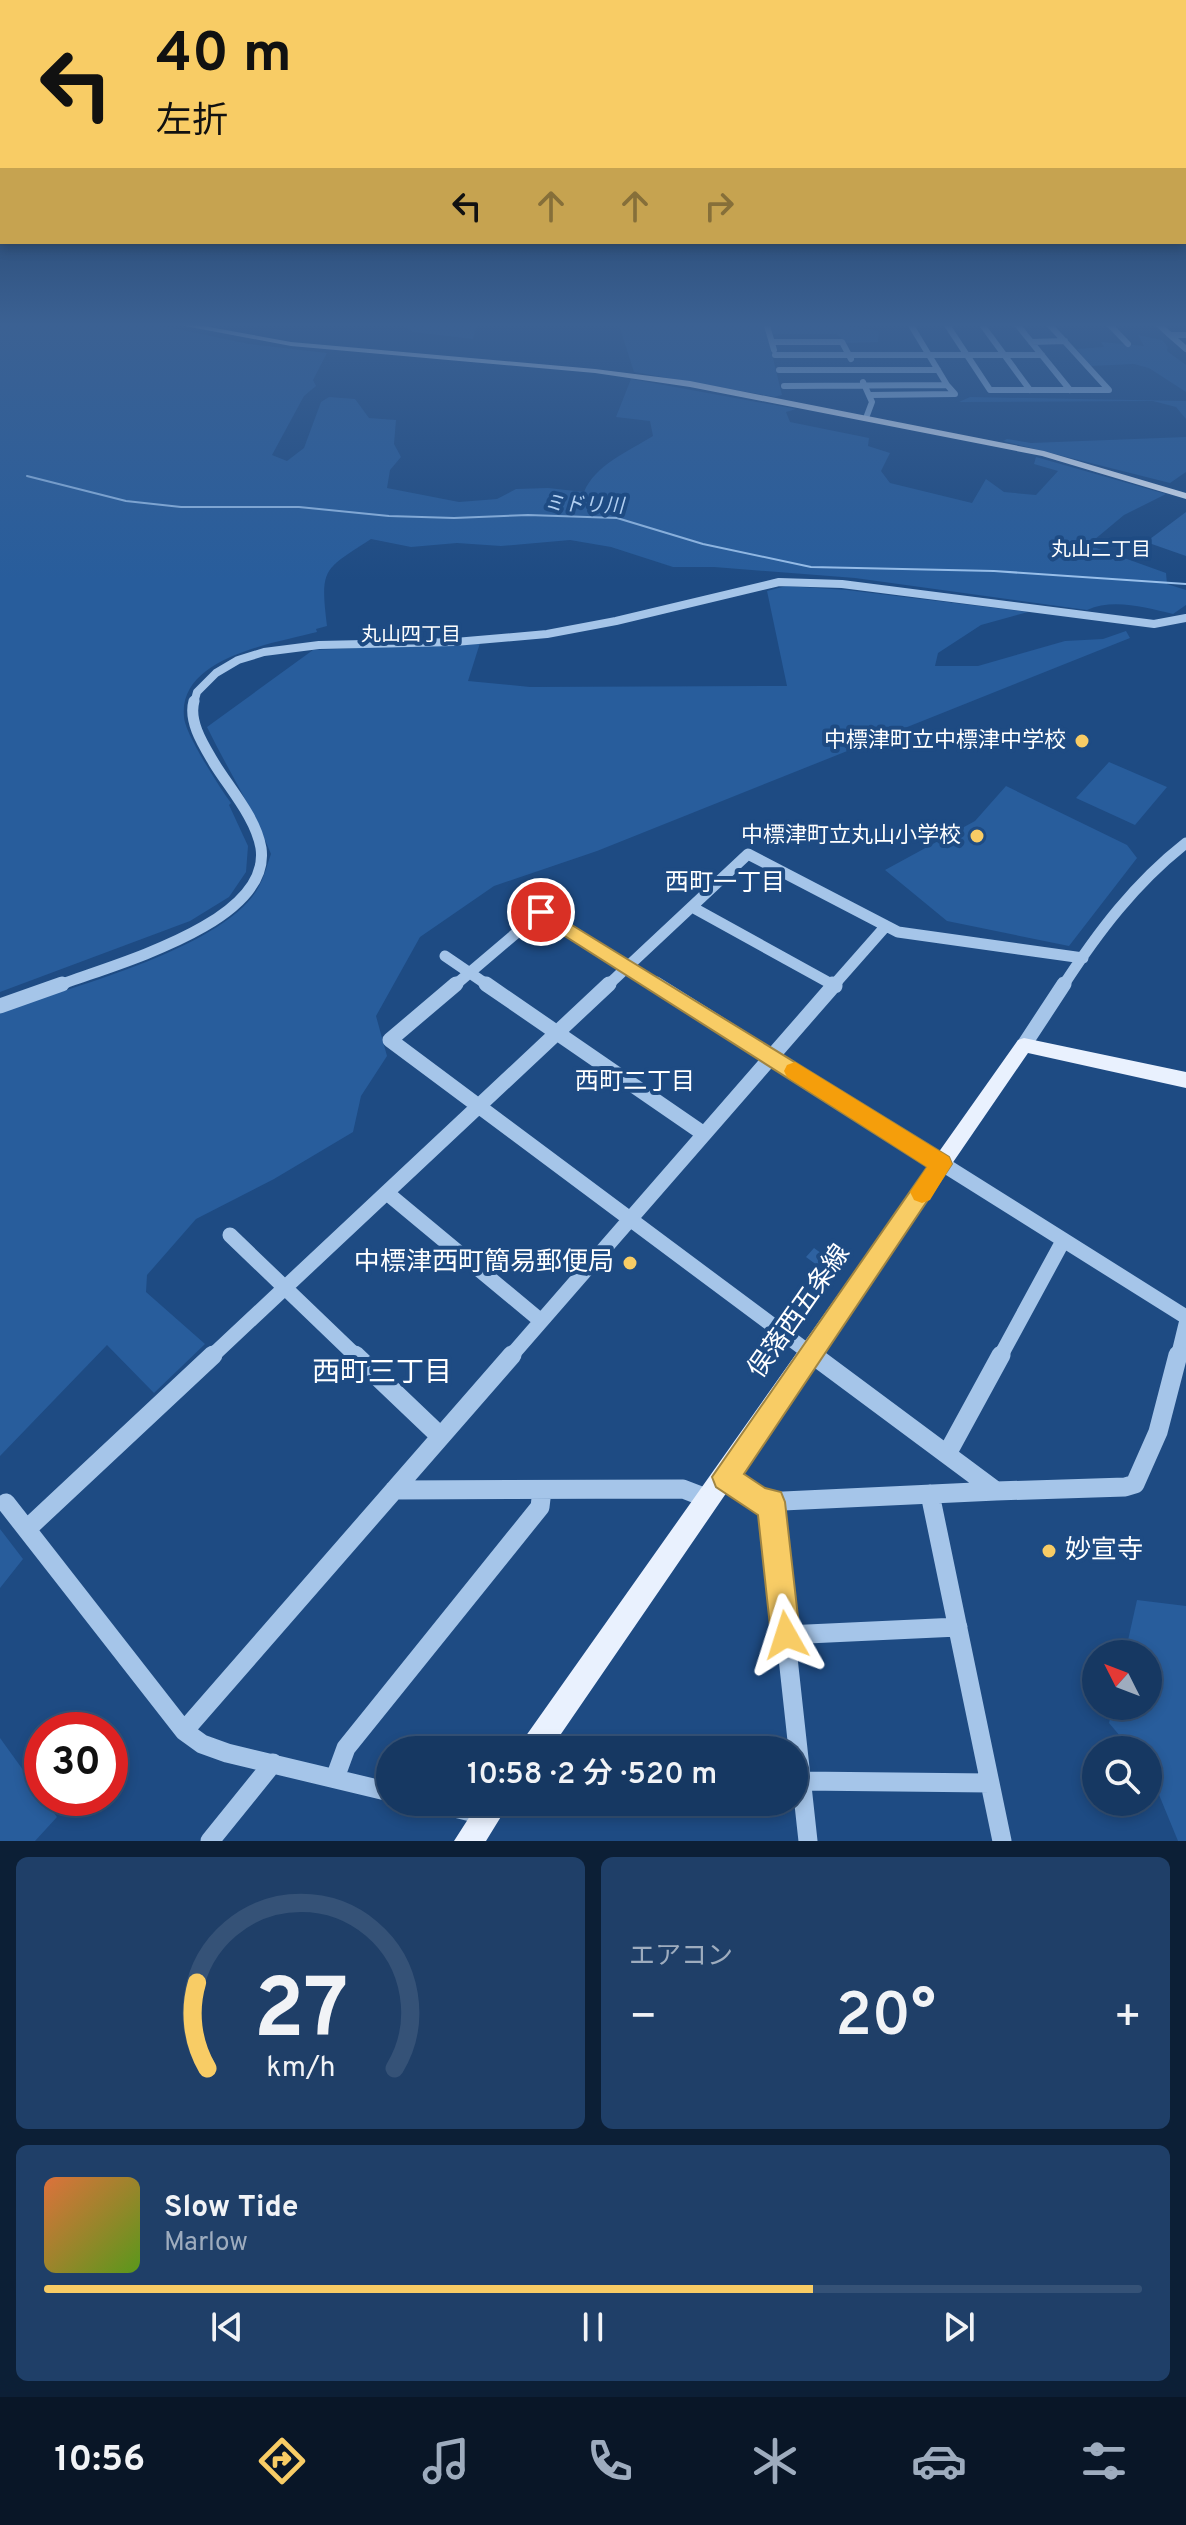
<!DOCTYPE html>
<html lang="ja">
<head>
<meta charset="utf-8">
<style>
	body { margin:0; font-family:Overpass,"Noto Sans JP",sans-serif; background:#1f3f68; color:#f1f3f6; height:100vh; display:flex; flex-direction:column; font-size:30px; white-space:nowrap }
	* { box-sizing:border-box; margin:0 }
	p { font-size:26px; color:#9eacbe }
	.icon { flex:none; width:44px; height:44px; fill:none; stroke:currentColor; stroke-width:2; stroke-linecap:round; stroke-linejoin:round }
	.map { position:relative; height:1841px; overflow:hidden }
	.side { display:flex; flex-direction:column; gap:16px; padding:16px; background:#0c1f36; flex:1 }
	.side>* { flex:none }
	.guide { position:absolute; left:0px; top:0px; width:1186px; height:244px; box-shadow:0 4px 12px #0003,0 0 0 2px #355277; background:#f8cc65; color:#111; overflow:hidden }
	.needle { width:52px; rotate:312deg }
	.buttons { position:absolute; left:1082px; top:1640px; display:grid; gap:16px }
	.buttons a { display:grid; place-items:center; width:80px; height:80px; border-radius:50%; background:#163862; box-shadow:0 4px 12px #0003,0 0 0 2px #355277; font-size:40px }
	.speed { position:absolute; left:24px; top:1712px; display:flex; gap:16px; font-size:40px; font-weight:700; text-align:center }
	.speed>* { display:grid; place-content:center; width:104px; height:104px; border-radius:50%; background:#163862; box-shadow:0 4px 12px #0003,0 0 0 2px #355277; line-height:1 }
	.speed .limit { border:12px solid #d22; background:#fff; color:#111 }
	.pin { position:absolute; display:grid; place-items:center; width:68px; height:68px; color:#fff; margin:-34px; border:4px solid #fff; border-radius:50%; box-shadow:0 2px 8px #0007 }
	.me { position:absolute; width:88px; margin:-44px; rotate:354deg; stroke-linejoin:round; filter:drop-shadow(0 0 6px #0008) }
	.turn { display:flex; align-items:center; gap:28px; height:168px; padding:0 24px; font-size:36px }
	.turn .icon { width:104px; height:104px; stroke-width:2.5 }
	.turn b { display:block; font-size:56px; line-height:68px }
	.lanes { display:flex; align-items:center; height:76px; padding:0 24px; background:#0003; justify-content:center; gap:40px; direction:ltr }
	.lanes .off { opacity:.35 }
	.big { font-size:60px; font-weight:600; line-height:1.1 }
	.side .tile { flex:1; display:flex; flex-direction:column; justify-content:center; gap:12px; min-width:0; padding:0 28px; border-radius:12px; background:#1f3f68 }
	.side .dial { align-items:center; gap:0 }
	.dial svg { height:208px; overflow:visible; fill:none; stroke:#355277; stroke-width:7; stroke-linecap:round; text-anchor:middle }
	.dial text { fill:#f1f3f6; stroke:none }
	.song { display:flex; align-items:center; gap:24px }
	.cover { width:96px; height:96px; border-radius:12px; background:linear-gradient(135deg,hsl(20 70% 55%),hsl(90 70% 35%)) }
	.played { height:8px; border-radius:4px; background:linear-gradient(90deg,#f8cc65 70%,#355277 70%) }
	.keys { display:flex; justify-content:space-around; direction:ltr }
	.heat { display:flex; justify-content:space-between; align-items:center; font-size:44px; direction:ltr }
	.side .tiles { flex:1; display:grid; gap:16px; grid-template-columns:1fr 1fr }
	.tile:last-child { grid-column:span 2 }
	.trip { position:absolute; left:376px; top:1736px; width:432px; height:80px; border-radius:40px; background:#163862; box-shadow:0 4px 12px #0003,0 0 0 2px #355277; font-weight:600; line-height:80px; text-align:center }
	.tabs { display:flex; height:128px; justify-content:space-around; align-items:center; background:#091627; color:#9eacbe }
	.tabs .icon { width:56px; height:56px }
	.tabs .on { color:#f8cc65 }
	.tabs b { font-size:36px; color:#f1f3f6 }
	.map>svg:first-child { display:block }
	.green { fill:#285d9c }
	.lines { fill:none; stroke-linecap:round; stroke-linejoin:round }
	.stream { stroke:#99c0eb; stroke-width:2 }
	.building { fill:#2e62a1 }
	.minor-far4 { stroke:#a5c5e9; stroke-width:6 }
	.minor-far3 { stroke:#a5c5e9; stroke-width:8 }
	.minor-far2 { stroke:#a5c5e9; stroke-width:11 }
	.minor-far1 { stroke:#a5c5e9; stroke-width:15 }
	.minor { stroke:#a5c5e9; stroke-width:19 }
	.major { fill:#e9f1fe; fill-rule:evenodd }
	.route { fill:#f8cc65; stroke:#a18542; stroke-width:2 }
	.slow { fill:#f59e0b }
	.poi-dot { fill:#f8cc65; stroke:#1e4b83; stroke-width:3 }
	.labels { text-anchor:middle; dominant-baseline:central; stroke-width:8; stroke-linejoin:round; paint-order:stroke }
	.far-water-label { font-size:20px; font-style:italic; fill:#b1cff1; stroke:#1e4b83 }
	.far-neighbourhood-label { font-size:20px; fill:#fff; stroke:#1e4b83 }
	.poi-label { font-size:22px; fill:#fff; stroke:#1e4b83; text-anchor:end }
	.neighbourhood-label { font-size:24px; fill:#fff; stroke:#1e4b83 }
	.near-poi-label { font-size:26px; fill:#fff; stroke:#1e4b83; text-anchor:end }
	.near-street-label { font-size:26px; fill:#fff; stroke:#1e4b83 }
	.near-neighbourhood-label { font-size:28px; fill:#fff; stroke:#1e4b83 }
</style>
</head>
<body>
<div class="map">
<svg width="1186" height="1841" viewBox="0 0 1186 1841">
	<rect width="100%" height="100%" fill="#1e4b83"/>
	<path class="green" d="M0,322H144L249,344L327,353L313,380L316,386L304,396L272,455L287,461L304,448L321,402L329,397L355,399L369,418L396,420L394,444L401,457L390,470L387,488L459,502L497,499L516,489L548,488L584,492C595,465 629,451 653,436L650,421L616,417L631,379L796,409L786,412L790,422L869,438L868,446L890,453L881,471L890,483L972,503L986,479L1004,492L1036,495L1058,471L1034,464L1036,457L1166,494L1124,515L1088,545L1166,573L1167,584L1186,590V605L1173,614C1146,608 1114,598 1087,610L855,578L714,567H673L611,547L570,540L501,546L457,543L411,547L371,539C323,570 320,568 327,626L316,629L317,632C275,643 178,657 184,717C185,734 220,788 231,803L229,805L248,846L246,872L229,897L190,921L0,992Z
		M396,322H507L477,324L473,339L413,332Z
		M618,322H821L879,331L878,342L846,343L837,334H767L782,395L775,397L634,372Z
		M1138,335L1162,340L1168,347L1167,351L1186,365V392L1149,368L1134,364L1090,366L1077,349L1104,347L1101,342L1144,346Z
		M970,397L1186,401V419L1176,407L1153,401L959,402Z
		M1186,437V472L1170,483L1003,441L1007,439L1031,443Z
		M786,586L847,590L1028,612L981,625L938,653L935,666H978L1065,641L1103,639L1126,631L1130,638L597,851L494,886L420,937L376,1016L387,1056L361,1096L353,1132L274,1179L196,1219L147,1275L146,1292L205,1344L154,1393L107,1345L0,1456V1010C63,991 226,947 258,888C264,878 267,865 271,854C253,809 228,770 207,727L313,650L480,643L468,681L530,687L787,686L767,591Z
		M1109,762L1167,787L1135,825L1076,798Z
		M1006,786L1127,845L1137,858L1069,946L947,921L885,870L975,821Z
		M0,1529L23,1559L0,1588Z
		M1137,1600L1186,1606V1841H1178L1148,1768V1750H1132L1109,1723L1113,1706H1148V1654H1125Z
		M0,1738L57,1817L35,1841H0Z"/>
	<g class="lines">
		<path class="stream" d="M27,476L126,501L181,507H299L389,516L454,518L528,515L617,518L703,544L811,567L994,571L1186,584"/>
	</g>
	<path class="building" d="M1186,512V556L1146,542Z
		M814,1248L840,1267L833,1277L806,1257Z"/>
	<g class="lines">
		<path class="minor-far4" d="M766,322L774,350
			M945,322L990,390H1109L1047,322
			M980,322L1030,390
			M1015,322L1070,390
			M1107,322L1128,344
			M1156,322L1170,335H1186
			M1170,335L1186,349
			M772,342H842L851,359
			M1031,342L1065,341
			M775,355H1042
			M779,370H938
			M863,382L872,402L866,418
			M784,386L947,385L909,322
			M870,395L955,394L947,385"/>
		<path class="minor-far3" d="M194,703L197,692L216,673L238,660L264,652L319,645L455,642L547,634L616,621L779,582L842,584L1154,624L1186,618"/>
		<path class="minor-far2" d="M692,907L835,986
			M445,956L489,986
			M57,986C110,965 272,924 261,848C256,818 230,789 214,763C204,746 188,722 194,701
			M454,986L541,912L659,986
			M607,986L748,854L898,932L1083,958
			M833,986L885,927
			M1063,986C1098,932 1135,883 1186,843"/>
		<path class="minor-far1" d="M456,984L390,1040L815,1357
			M486,984L704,1134
			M656,984L1186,1317
			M832,984L835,986
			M0,1006L62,984
			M1024,1045L1064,984
			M387,1193L541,1321
			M230,1235L357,1357
			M211,1357L609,984
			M510,1357L835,984
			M1000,1357L1063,1241
			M1178,1357L1186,1324"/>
		<path class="minor" d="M355,1355L440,1436
			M813,1355L996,1491L1125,1487L1135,1484L1158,1432L1178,1355
			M947,1454L1001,1355
			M725,1477L761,1502L996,1491
			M394,1490L683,1489L709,1499
			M930,1494L1002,1841
			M771,1502L808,1841
			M6,1503L184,1731L202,1744L227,1753L390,1792
			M27,1529L213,1355
			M786,1635L958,1627
			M184,1731L512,1355
			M335,1778L346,1748L540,1507L542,1490
			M802,1781L990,1783
			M431,1802L487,1816
			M210,1841L273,1763"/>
		<path class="major" d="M164,322H182L291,342L595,369L690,381L1044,451L1186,493V499L1042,456L690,387L595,373L291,346Z
			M1024,1038L1186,1072V1088L1028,1053L550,1750H519L523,1740L1018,1040Z
			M479,1802H510L486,1841H454Z"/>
	</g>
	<linearGradient id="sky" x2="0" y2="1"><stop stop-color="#102948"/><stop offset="0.56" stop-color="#3b6193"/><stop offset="1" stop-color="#3b6193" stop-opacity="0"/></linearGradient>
	<rect width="1186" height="580" fill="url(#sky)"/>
	<path class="route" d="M541,906L949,1157L952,1164L744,1474L765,1488L781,1492L785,1502L800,1635L796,1646L786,1650L775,1646L771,1635L758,1515L716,1487L712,1477L927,1167L535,917L532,912Z"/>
	<path class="slow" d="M795,1062L949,1157L952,1164L930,1200L922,1203L914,1200L910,1192L927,1167L787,1077L784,1071L787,1065Z"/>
	<g class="poi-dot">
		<circle cx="1082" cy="741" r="8"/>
		<circle cx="977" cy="836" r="8"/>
		<circle cx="630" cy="1263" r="8"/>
		<circle cx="1049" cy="1551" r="8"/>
	</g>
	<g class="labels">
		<g class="far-water-label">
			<text transform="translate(584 506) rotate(2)">ミドリ川</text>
		</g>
		<g class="far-neighbourhood-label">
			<text x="1101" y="551">丸山二丁目</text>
			<text x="411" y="636">丸山四丁目</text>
		</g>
		<g class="poi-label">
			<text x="1066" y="741">中標津町立中標津中学校</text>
			<text x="961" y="836">中標津町立丸山小学校</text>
		</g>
		<g class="neighbourhood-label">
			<text x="725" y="884">西町一丁目</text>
			<text x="635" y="1083">西町二丁目</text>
		</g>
		<g class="near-poi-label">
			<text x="614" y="1263">中標津西町簡易郵便局</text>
			<text x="1065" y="1551" text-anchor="start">妙宣寺</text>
		</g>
		<g class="near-street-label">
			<text transform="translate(800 1312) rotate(-55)">俣落西五条線</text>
		</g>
		<g class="near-neighbourhood-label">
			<text x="382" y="1374">西町三丁目</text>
		</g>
	</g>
</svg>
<div class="buttons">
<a><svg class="needle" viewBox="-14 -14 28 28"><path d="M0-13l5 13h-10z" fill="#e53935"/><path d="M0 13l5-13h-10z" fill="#9eacbe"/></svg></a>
<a><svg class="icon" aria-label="search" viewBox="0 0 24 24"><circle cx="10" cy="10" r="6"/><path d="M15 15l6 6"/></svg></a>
</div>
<div class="speed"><div class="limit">30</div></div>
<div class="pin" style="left:541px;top:912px;background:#d93025"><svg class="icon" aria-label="arrive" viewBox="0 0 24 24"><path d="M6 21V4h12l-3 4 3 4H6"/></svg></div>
<svg class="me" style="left:786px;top:1635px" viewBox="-20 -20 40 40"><path d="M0-17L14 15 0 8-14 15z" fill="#f8cc65" stroke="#fff" stroke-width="4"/></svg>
<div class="trip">10:58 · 2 分 · 520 m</div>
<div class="guide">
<div class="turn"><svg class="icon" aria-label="left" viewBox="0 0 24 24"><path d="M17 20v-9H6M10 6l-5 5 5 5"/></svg><div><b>40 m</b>左折</div></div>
<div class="lanes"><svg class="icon" aria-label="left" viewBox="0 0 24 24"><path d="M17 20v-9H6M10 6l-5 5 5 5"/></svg><svg class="icon off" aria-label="ahead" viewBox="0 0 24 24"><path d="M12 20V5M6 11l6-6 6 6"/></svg><svg class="icon off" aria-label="ahead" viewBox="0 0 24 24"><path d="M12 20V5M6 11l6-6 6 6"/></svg><svg class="icon off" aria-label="right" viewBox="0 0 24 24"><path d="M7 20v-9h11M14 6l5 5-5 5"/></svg></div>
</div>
</div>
<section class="side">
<div class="tiles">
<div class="tile dial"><svg viewBox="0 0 100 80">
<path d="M14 69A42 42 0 1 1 86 69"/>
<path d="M14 69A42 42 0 0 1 10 36" stroke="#f8cc65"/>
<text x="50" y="56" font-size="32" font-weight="700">27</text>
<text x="50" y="72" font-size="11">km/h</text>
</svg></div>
<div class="tile"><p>エアコン</p>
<div class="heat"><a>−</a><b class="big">20°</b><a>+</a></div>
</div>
<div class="tile">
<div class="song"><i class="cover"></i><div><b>Slow Tide</b><p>Marlow</p></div></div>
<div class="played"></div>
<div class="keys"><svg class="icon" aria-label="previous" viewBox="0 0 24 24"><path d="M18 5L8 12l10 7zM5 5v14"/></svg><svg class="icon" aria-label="pause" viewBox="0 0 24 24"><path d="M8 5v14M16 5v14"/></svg><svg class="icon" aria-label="next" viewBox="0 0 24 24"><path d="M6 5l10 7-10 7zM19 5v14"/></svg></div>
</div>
</div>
</section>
<nav class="tabs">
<b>10:56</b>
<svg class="icon on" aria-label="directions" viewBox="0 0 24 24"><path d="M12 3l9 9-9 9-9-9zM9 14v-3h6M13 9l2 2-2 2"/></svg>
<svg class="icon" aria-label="music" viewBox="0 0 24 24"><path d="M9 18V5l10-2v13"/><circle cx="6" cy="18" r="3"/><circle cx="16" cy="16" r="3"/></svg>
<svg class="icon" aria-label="phone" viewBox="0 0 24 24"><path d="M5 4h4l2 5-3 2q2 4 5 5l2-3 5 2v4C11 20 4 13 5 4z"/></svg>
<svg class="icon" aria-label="climate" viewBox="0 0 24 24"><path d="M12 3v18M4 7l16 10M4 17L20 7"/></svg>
<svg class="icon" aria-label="car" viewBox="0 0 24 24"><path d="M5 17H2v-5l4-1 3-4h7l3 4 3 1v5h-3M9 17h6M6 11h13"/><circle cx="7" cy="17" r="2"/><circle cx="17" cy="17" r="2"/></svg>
<svg class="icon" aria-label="filters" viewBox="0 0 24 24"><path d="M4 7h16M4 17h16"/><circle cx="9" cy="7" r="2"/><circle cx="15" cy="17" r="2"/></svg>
</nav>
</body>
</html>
